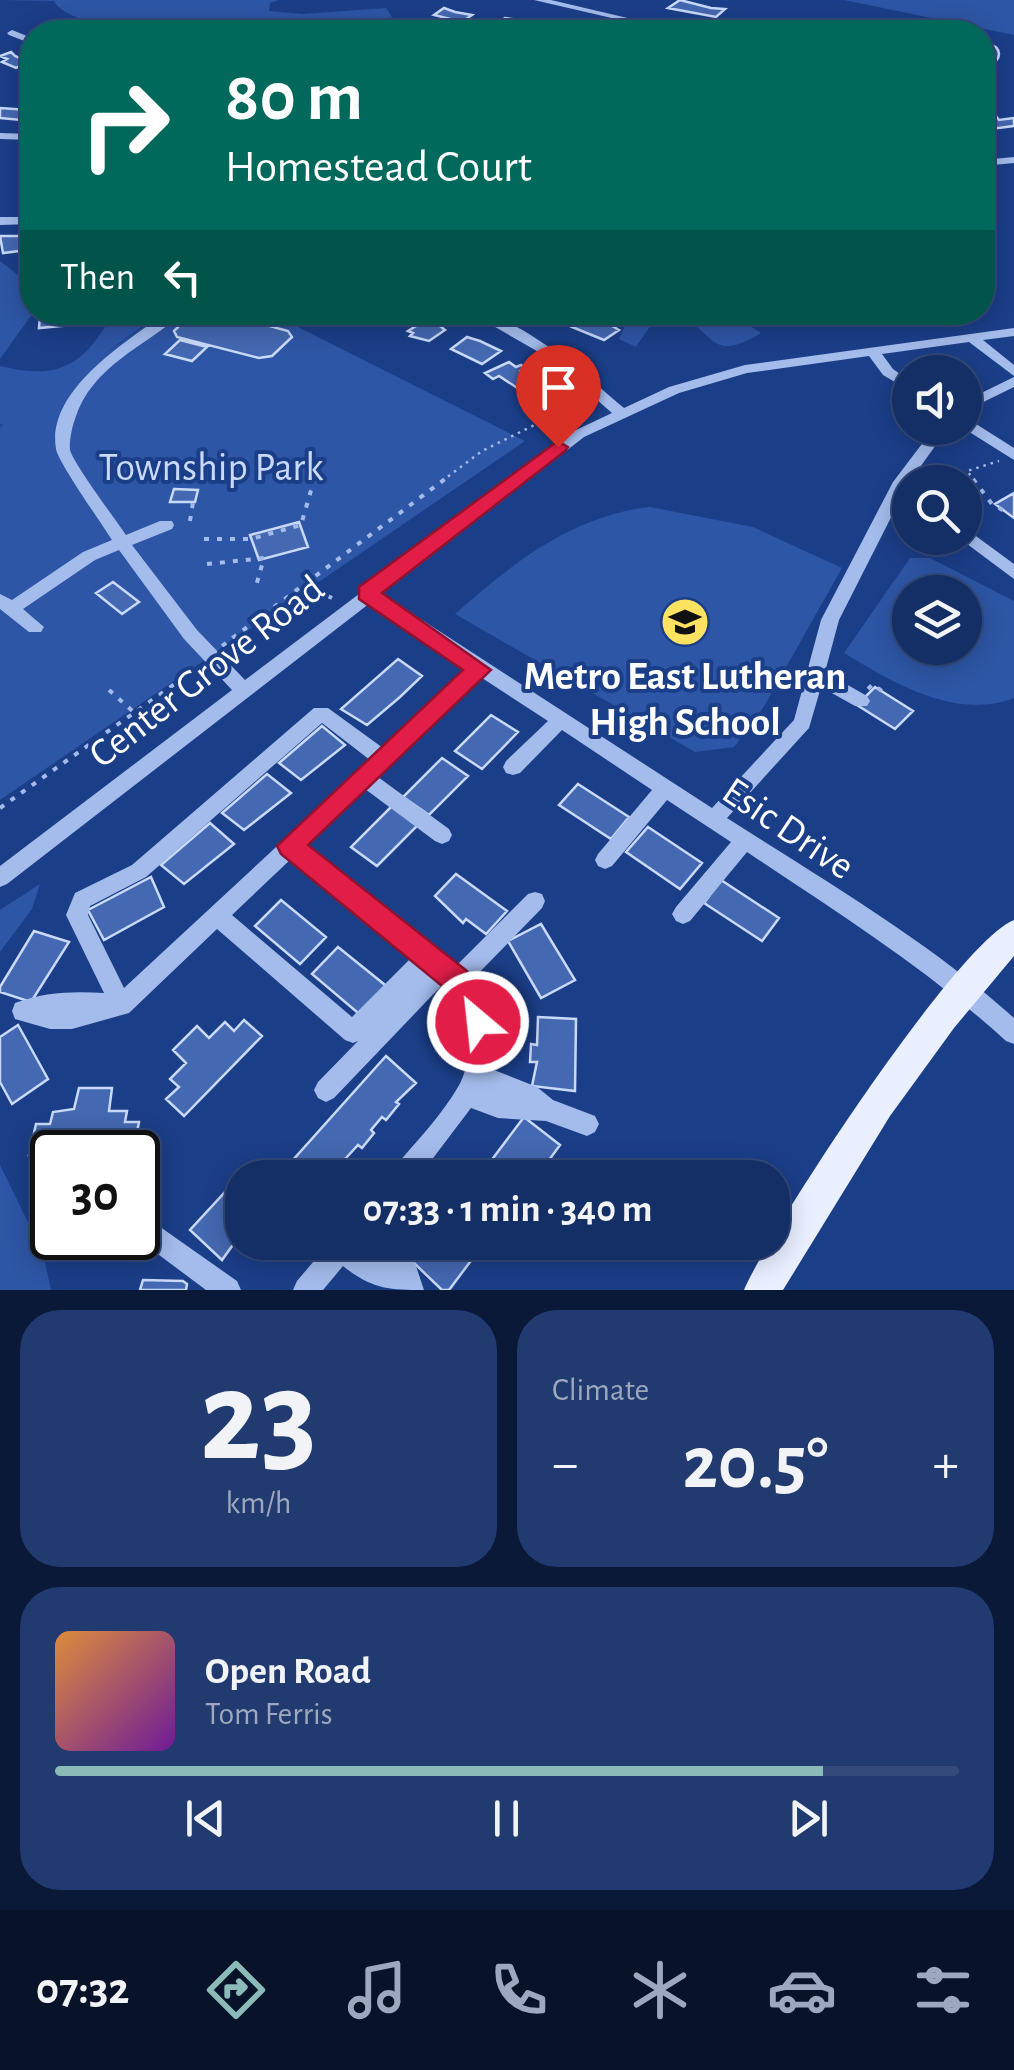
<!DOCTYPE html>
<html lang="en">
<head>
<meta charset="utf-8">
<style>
	body { margin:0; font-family:"Alegreya Sans",sans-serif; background:#213a6f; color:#f1f3f6; height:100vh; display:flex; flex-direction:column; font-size:38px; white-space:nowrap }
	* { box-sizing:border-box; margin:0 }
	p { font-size:32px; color:#9da8bf }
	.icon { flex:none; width:55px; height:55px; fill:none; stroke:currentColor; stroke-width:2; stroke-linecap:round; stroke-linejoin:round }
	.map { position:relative; height:1290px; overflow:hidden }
	.drawer { display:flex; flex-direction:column; gap:20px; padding:20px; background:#0b1938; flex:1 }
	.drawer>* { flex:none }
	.top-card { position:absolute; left:20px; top:20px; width:975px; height:305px; border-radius:40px; box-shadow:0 5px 25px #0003,0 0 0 2px #334a7a; background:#00695c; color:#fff; overflow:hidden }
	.controls { position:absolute; left:892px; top:355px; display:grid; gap:20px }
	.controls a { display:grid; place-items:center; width:90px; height:90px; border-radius:50%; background:#142e66; box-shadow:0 5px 25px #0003,0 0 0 2px #334a7a; font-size:50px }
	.speed { position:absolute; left:30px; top:1130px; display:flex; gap:20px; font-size:50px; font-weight:700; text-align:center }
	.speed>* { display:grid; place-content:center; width:130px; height:130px; border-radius:50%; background:#142e66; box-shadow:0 5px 25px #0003,0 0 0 2px #334a7a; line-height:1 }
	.speed .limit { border:5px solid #111; border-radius:15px; background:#fff; color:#111 }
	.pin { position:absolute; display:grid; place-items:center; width:85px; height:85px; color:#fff; margin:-102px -42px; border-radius:50% 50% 50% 0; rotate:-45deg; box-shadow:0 0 10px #0007 }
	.pin .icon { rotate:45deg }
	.me { position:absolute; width:110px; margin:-55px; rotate:332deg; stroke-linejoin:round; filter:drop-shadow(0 0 8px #0008) }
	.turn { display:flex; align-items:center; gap:35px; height:210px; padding:0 40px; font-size:45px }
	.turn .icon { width:130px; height:130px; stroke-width:2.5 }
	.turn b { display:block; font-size:70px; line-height:85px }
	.then { display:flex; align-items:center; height:95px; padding:0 40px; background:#0003; gap:20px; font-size:38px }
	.big { font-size:75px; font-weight:600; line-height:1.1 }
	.drawer .card { flex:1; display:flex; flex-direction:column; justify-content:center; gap:15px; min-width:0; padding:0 35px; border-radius:40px; background:#213a6f }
	.drawer .dial { align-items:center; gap:0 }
	.dial b { font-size:130px; line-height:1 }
	.song { display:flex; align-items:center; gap:30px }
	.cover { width:120px; height:120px; border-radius:15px; background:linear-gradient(135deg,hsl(30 70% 55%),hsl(280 70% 35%)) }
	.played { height:10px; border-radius:5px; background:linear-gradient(90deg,#8bbbb9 85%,#334a7a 85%) }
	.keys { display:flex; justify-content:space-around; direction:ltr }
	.heat { display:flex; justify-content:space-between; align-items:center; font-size:55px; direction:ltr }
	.drawer .tiles { flex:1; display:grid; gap:20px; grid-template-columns:1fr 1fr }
	.card:last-child { grid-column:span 2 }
	.trip { position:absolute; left:225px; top:1160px; width:565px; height:100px; border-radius:40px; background:#142e66; box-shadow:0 5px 25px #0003,0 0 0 2px #334a7a; font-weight:600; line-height:100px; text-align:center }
	.tab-bar { display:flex; height:160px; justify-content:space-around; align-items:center; background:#081229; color:#9da8bf }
	.tab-bar .icon { width:70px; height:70px }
	.tab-bar .selected { color:#8bbbb9 }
	.tab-bar b { font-size:45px; color:#f1f3f6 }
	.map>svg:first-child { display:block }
	.green { fill:#2e56a6; fill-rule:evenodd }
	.building { fill:#4468b1; stroke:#c9d9f9; stroke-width:2.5 }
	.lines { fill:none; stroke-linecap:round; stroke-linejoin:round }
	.path-far1 { stroke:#a4bcec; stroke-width:2.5; stroke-dasharray:2.5 5; stroke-linecap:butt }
	.path { stroke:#a4bcec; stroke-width:4; stroke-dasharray:5 8; stroke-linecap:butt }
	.minor { fill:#a4bcec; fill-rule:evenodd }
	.major { fill:#e9efff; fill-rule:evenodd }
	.route { fill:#e11d48; stroke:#92132f; stroke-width:2.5 }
	.labels { text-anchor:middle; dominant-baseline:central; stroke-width:8; stroke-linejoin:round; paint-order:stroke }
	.park-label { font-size:40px; fill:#c9d9f9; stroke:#1b3e88 }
	.street-label { font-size:40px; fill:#fff; stroke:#1b3e88 }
	.poi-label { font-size:40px; font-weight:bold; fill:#fff; stroke:#1b3e88 }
</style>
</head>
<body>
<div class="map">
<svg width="1014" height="1290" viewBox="0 0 1014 1290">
	<rect width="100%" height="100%" fill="#1b3e88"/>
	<path class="green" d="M0,0H279L270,3L269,11L303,14L386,8L393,19L370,28L374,32C319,33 78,47 54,1Z
		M844,0H1014V35Z
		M0,261L22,278L32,274L33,313L0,359Z
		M113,313H160L102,356L164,313H270L525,441L0,800V427L4,423L0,425V366C59,381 85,365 113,313Z
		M605,313H729L761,333C713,361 718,339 681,315L653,322L636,347L619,339L628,319Z
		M779,313H962C903,320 837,332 779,313Z
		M650,507L753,527L842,568L763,708L734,747L695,752L455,614C513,563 571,516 650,507Z
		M910,558H930L1014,601V698C956,721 892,682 844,653ZM910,592H965V648H910Z
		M40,884L32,909L0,952V910Z
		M0,1165L43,1253L51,1290H0Z"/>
	<path class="building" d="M680,0L711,8L725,9L716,17L668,8Z
		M444,8L455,12L472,15L462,22L434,15Z
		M505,18L519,20L514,23L539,30L496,32L492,29L502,26L495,25Z
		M981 54a9 9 0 1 1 18 0a9 9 0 1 1-18 0Z
		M11,52L15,56L29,62L16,68L2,62L7,59L0,56Z
		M0,108L29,110L21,120L0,118Z
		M995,115L999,120L1014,118V126L982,130V117Z
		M0,236H32V241L27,250L3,253Z
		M92,312V323L39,328L40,315Z
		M193,312H218L288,331L292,337L272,356L259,358L177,337L174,331Z
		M414,312L431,319L445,330L429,341L410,336L413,333L408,331L416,326L403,319Z
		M590,315L600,319L619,330L604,340L572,327Z
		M467,337L480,341L501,351L482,364L451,349Z
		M180,340L207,347L192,361L165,354Z
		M509,362L516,367L521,365L526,369L521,371L540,382L522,391L499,376L493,379L485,373Z
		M174,489L198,490L195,502H170Z
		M1014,493V518L995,504Z
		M299,522L308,547L259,560L250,535Z
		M113,582L139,602L122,614L96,593Z
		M398,659L422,676L400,697L367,725L341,709Z
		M875,687L913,711L895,729L857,705Z
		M491,715L518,732L482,769L455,751Z
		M322,726L345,745L301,780L279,763Z
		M442,758L468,776L429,815L403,797Z
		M267,774L291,793L244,830L222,813Z
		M578,784L629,817L611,839L559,805Z
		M392,806L418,825L377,866L351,847Z
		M210,823L234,844L184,884L161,865Z
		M648,827L702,863L680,889L626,852Z
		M456,874L507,911L486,934L466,919L463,923L435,896Z
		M151,877L164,907L104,940L88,910Z
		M721,880L779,918L762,941L704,903Z
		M281,900L326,937L300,964L255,926Z
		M541,924L575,980L541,998L508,941Z
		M34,931L69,942L31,1002L0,992V987Z
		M338,947L390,989L364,1018L312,974Z
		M538,1017L576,1019L575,1091L532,1086L537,1062H530L531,1044L537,1045Z
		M244,1020L262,1036L184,1116L166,1099L179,1087L170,1079L186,1063L173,1050L197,1026L209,1038L225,1022L234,1031Z
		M18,1025L48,1079L12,1104L0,1082V1037Z
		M386,1056L416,1083L396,1102L399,1104L386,1120L382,1117L371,1130L374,1133L362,1148L358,1145L346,1158L350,1161L337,1176L333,1172L329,1178H292L284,1170Z
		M79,1088H112L109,1111H127L125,1122H139L133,1152L29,1155L36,1124H50L53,1112L74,1109Z
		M524,1117L560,1145L536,1178H478Z
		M249,1166L261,1178H242V1237L240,1235L222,1260L190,1230Z
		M431,1242H485L449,1290H442L414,1263L412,1258L419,1249L423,1253Z
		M143,1280L183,1281L187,1284L186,1290H140Z"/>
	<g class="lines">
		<path class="path-far1" d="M442,481L482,451L585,400
			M975,481L967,471L999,461"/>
		<path class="path" d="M973,479L992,504L1008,513
			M190,521L193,502
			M204,539H251L301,525L314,480
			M207,564L264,558L256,586
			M305,585L332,598
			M222,646L445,479
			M868,689L873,684L883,692
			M109,690L137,715
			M0,808L200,666"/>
		<path class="minor" d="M534,0H551L687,32H672Z
			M12,30L32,38V44L9,35L7,33Z
			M0,133L32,134V140L0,139Z
			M1014,157V163L982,166V160Z
			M0,217H32V224L0,225Z
			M168,312H184C145,347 92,365 75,419C72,427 69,442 70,450C74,464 115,519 126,535L160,521H172L174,525L172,529L132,545L197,630L245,680L359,594L361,589L368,587L574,431L612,413L549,358L469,312C517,312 587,377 624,408L669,387L745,365L1014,328V336L983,340L1014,365V376L969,342L882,354L893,369L910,381V391L883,375L869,356L747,373L679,393L584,437L382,594L712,808L794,720L821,620L893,482L934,428H948L908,484L839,620L825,672L867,696L870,701L867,706H855L821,687L809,728L727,818C825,881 927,940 1014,1018V1044L1006,1041C926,968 837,912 747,852L690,921L683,924L676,921L672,914L676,907L731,842L667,800L612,866L605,869L598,866L595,860L598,854L652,790L562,730L520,773L513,775L506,773L503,767L506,761L548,721L482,678L378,777L449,829L452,835L449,841L442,844L435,841L365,789L305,846L456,966L528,894L535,892L542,894L545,901L542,908L470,982L489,1022V1068L537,1087L553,1100L595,1116L599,1124L595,1132L587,1136L546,1121L498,1118L471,1108L418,1178H390L393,1169C414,1144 442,1115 458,1087C476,1057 469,1007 444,983L334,1098L326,1102L318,1098L314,1090L318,1082L358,1041L353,1043L345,1040L217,929L129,1013L72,1029H50L15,1019L12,1011L15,1003C44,992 73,991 104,993L66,915L75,893L132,865L314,708H328L383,748L469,669L370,603L7,884L0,887V866L232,690L184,639L119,550L95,560L23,609L44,627L41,632H29L0,609V594L12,600L83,552L112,540C102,524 58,462 56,449C46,390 128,340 168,312ZM322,723L370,760L124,988L88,915L90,906L146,877ZM291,859L412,957L352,1017L232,915Z
			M1014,377V387L965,411V401Z
			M965,417L1014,448V460L963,428Z
			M965,528L1014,564V579L959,538H965Z
			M156,1224L237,1281L241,1290H206L147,1246L143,1237L147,1228Z
			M330,1242H359L358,1246L381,1262L369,1251L366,1242H397L413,1257L424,1290C388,1290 372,1289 343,1266L323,1290H293L297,1281Z"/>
		<path class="major" d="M1014,920V956L954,1028L890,1116L783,1290H744C770,1229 958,941 1014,920Z"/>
	</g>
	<path class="route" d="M558,441L568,447L565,451L382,593L491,670L308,845L467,971L493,1022L489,1032L478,1036L468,1032L447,990L281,854L277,846L463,670L359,599V587Z"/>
	<defs>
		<g id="school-disc" transform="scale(2.5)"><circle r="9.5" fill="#fde261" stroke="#1b3e88"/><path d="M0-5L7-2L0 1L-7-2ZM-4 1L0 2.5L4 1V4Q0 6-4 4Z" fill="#111"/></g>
	</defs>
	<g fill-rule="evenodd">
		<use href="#school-disc" x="685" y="622"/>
	</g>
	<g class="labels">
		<g class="park-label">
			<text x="211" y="468">Township Park</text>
		</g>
		<g class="street-label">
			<text transform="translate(207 672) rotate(-38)">Center Grove Road</text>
			<text transform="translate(788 829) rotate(34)">Esic Drive</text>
		</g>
		<g class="poi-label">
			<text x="685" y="677">Metro East Lutheran<tspan x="685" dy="46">High School</tspan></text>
		</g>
	</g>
</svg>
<div class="controls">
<a><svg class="icon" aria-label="sound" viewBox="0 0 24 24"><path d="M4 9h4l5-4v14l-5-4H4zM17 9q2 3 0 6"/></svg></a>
<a><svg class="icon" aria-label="search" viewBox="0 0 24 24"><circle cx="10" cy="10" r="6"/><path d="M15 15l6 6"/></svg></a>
<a><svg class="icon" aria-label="layers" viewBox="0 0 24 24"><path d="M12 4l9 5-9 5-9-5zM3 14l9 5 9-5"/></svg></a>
</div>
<div class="speed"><div class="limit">30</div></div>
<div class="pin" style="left:558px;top:447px;background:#d93025"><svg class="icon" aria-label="arrive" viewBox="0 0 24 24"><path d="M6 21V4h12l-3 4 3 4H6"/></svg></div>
<svg class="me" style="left:478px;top:1022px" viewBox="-20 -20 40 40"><circle r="17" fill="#e11d48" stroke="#fff" stroke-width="3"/><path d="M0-11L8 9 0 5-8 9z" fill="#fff"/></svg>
<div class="trip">07:33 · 1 min · 340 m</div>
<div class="top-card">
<div class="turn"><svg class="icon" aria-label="right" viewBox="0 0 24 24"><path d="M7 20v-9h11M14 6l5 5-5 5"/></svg><div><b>80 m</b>Homestead Court</div></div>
<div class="then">Then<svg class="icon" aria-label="left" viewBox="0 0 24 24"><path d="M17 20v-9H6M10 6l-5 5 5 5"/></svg></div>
</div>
</div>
<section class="drawer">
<div class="tiles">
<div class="card dial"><b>23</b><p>km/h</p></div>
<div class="card"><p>Climate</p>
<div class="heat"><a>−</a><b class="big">20.5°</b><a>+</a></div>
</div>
<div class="card">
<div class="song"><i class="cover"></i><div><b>Open Road</b><p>Tom Ferris</p></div></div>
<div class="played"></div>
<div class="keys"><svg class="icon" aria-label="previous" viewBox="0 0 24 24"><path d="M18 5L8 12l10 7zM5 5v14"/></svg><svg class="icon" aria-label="pause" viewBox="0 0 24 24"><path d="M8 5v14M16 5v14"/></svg><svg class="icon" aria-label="next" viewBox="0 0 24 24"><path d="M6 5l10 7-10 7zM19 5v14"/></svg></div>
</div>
</div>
</section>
<nav class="tab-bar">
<b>07:32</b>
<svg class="icon selected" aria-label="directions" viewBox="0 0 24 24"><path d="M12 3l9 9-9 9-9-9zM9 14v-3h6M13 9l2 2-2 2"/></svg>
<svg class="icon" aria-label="music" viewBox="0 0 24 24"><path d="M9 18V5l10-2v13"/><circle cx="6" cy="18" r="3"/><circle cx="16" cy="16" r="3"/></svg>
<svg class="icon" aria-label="phone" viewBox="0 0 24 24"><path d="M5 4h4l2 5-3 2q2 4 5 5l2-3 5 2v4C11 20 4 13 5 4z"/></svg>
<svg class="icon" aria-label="climate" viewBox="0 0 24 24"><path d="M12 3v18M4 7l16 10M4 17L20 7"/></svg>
<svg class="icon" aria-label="car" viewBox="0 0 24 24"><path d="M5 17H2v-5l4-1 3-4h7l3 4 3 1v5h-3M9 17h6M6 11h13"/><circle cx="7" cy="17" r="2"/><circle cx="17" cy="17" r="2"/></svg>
<svg class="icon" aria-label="filters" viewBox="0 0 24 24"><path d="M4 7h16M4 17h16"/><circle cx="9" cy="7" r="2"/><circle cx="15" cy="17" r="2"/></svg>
</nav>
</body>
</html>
